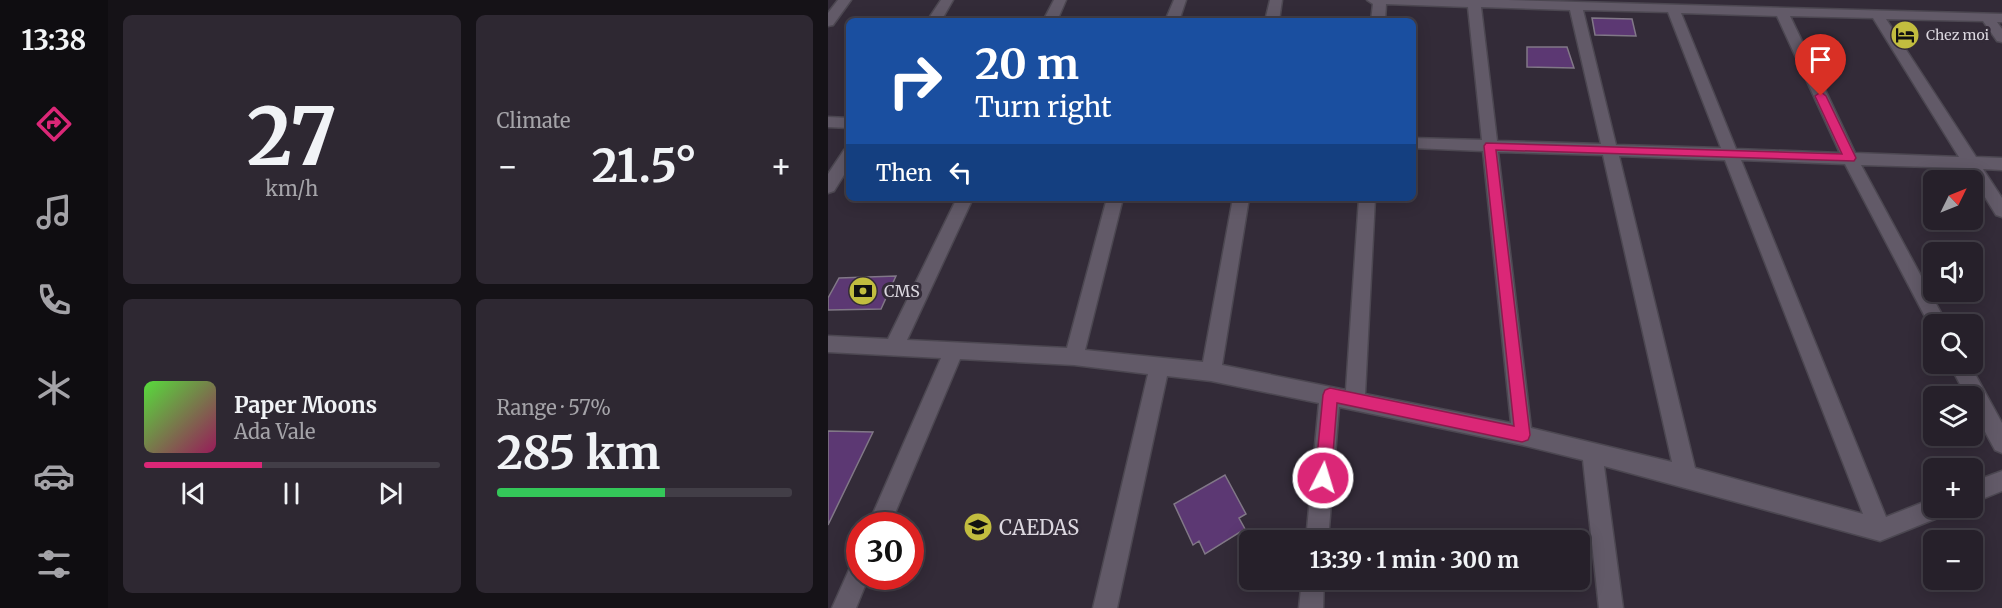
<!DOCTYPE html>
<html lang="en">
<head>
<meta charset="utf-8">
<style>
	body { margin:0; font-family:Merriweather,serif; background:#2e2832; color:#f1f3f6; height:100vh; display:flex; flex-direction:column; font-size:22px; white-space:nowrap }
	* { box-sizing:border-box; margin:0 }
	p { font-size:20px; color:#a4a3a8 }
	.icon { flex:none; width:33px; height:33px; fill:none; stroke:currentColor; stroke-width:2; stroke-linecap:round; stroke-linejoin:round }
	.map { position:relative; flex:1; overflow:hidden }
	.details { display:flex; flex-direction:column; gap:15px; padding:15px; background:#151217; width:720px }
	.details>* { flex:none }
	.guide { position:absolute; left:18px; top:18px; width:570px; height:183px; border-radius:9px; box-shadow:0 3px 15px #0003,0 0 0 2px #423e47; background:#1a4fa0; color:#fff; overflow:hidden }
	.needle { width:39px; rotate:47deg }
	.tools { position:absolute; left:1095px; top:170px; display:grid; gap:12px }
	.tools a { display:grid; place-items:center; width:60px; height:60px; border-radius:9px; background:#26202a; box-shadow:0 3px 15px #0003,0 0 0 2px #423e47; font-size:30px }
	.speed { position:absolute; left:18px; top:512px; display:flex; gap:12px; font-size:30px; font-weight:700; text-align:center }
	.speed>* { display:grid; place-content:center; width:78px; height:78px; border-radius:50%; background:#26202a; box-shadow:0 3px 15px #0003,0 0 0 2px #423e47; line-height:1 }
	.speed .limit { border:9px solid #d22; background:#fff; color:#111 }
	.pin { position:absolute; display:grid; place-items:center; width:51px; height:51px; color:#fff; margin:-62px -26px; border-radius:50% 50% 50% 0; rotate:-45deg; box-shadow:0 0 6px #0007 }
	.pin .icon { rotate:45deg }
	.me { position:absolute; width:66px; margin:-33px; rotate:5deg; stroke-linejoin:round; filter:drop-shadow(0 0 4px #0008) }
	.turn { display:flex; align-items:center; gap:21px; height:126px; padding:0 30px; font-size:27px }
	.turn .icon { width:78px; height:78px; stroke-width:2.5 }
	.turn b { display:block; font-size:42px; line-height:51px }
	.then { display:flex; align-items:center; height:57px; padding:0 30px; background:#0003; gap:12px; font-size:22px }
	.big { font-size:45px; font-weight:700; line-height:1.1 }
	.details .widget { flex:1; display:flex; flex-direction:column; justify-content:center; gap:9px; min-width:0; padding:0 21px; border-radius:9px; background:#2e2832 }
	.details .dial { align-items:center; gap:0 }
	.dial b { font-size:78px; line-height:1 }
	.song { display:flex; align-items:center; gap:18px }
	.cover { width:72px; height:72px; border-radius:9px; background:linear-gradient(135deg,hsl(110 70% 55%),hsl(330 70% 35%)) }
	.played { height:6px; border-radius:3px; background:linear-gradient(90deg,#db2777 40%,#423e47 40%) }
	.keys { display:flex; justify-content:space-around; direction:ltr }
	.heat { display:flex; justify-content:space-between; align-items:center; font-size:33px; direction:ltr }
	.charge { height:9px; border-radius:4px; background:linear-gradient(90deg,#34c759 57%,#423e47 0) }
	.details .tiles { flex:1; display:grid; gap:15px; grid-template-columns:repeat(2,1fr) }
	.trip { position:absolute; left:411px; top:530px; width:351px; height:60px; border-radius:9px; background:#26202a; box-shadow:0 3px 15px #0003,0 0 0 2px #423e47; font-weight:700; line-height:60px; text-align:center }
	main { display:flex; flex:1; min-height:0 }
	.tab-bar { display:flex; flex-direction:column; width:108px; justify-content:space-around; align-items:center; background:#0f0d11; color:#a4a3a8 }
	.tab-bar .icon { width:42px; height:42px }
	.tab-bar .current { color:#db2777 }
	.tab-bar b { font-size:27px; color:#f1f3f6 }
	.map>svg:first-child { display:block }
	.building { fill:#5c3873; stroke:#817887; stroke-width:1.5 }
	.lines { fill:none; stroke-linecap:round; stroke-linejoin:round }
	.minor-casing { stroke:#4c4751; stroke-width:3 }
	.minor { fill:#625a68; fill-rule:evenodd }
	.route { fill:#db2777; stroke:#8e194d; stroke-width:1.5 }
	.labels { text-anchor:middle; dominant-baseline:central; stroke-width:6; stroke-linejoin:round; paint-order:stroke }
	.far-poi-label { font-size:14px; fill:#dbd7df; stroke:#332b38; text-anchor:start }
	.poi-label { font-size:16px; fill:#dbd7df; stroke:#332b38; text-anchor:start }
	.near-poi-label { font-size:20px; fill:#dbd7df; stroke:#332b38; text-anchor:start }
</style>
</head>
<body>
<main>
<nav class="tab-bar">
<b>13:38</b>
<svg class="icon current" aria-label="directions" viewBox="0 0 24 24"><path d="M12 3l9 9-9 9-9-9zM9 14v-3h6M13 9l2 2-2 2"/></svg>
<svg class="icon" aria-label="music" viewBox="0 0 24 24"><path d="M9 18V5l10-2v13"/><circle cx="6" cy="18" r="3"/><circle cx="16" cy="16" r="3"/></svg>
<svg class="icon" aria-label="phone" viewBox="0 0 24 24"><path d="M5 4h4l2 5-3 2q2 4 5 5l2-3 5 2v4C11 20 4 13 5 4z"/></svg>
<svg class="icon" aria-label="climate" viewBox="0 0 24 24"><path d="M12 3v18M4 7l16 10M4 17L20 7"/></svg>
<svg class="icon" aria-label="car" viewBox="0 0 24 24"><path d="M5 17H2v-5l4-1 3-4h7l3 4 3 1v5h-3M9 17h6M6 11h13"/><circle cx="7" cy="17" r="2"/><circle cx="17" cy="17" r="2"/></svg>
<svg class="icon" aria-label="filters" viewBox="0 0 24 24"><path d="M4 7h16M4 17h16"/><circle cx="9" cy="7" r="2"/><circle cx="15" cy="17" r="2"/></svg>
</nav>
<section class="details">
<div class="tiles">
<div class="widget dial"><b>27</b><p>km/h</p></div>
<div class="widget"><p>Climate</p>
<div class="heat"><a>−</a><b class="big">21.5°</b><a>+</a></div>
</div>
<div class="widget">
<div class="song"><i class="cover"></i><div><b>Paper Moons</b><p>Ada Vale</p></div></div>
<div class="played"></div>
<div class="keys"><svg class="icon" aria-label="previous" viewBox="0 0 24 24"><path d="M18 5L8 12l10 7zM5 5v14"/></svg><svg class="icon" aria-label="pause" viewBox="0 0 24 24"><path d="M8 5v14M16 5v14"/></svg><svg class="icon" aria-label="next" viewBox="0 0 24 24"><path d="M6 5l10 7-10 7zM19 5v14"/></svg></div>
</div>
<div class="widget"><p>Range · 57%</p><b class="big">285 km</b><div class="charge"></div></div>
</div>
</section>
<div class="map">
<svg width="1174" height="608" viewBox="0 0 1174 608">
	<rect width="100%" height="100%" fill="#332b38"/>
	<path class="building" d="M764,18L804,19L808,36L767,35Z
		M699,47H739L746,68L699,67Z
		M68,276L53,309L0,310V298L11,278Z
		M0,431L45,432L0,525Z
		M397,475L418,514L411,518L417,529L377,554L371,541L365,545L346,504Z"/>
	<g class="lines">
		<g class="minor-casing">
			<path id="minor" d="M10,0H23L5,25L0,26V13Z
				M113,0H125L113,21H99Z
				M226,0H238L229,21H215Z
				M346,0H358L351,21H337Z
				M442,0H454L451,21H437Z
				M539,0H680L1174,14V22H1169L1174,29V42L1169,41L1155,21L1058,19L1148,157L1174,158V170L1155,169L1174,198V217L1168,215L1139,168L1033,165L1119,324H1106V330H1104L1017,164L913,160L1058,517L1106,498V507H1120L1117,515L1052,541L776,466L795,608H771L755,460L694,445L511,407L500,540H478L491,403L383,381L339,376L289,608H265L320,374L246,365L132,359L62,525H40L113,358L0,352V336L60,339L129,198H145L79,340L239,348L279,198H295L257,350L375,362L405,198H421L394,365L518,390L531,198H547L537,394L683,423L655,151L585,148V138L654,140L640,7L558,4L557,21H543L545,4ZM653,7L742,10L773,144L669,141ZM755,10L840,12L893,148L788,145ZM853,13L949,16L1012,153L908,149ZM962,16L1045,18L1131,157L1027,153ZM670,152L775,155L844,462L703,428ZM791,156L897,160L1035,514L867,468Z
				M0,117L21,118V128L0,127Z
				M21,148V167L6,191L0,193V174L16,150Z
				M1121,363H1141L1174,423V453L1167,450L1144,408V396H1138Z
				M1174,471V491L1144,503V482Z
				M32,560V576H41L28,608H4L24,563Z
				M474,579H496L495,608H471Z"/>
		</g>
		<use href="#minor" class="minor"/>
	</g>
	<path class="route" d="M993,92L998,96L1028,158L1026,161L668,150L702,435L700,440L694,442L509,403L503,478L500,483L495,486L489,483L487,478L495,395L497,390L502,388L686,426L656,146L658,143L1014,154L987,96Z"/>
	<defs>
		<g id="hotel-disc" transform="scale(1.5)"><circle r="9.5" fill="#c2bd3f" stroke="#332b38"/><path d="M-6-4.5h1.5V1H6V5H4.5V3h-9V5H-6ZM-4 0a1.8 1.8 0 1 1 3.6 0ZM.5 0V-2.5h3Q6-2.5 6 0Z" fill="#111"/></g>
		<g id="bank-disc" transform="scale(1.5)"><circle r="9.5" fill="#c2bd3f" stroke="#332b38"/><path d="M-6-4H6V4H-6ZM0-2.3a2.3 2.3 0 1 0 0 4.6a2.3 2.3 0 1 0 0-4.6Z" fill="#111"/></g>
		<g id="school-disc" transform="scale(1.5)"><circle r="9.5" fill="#c2bd3f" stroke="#332b38"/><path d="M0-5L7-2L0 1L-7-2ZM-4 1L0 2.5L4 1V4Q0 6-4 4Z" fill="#111"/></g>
	</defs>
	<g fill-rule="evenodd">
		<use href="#hotel-disc" x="1077" y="35"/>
		<use href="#bank-disc" x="35" y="291"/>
		<use href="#school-disc" x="150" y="527"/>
	</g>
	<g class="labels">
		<g class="far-poi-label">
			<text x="1098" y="35">Chez moi</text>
		</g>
		<g class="poi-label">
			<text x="56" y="291">CMS</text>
		</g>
		<g class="near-poi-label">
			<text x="171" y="527">CAEDAS</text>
		</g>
	</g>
</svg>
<div class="tools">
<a><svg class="needle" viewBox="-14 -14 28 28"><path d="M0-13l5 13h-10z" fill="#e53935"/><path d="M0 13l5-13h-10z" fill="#a4a3a8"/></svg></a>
<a><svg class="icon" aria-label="sound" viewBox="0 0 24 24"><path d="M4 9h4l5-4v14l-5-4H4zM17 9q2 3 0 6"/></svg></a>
<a><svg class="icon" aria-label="search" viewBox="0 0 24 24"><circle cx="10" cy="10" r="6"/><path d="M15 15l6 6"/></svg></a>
<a><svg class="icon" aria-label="layers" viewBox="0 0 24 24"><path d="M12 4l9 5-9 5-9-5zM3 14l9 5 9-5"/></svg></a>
<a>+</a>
<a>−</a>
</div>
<div class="speed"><div class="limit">30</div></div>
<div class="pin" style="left:993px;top:96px;background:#d93025"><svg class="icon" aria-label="arrive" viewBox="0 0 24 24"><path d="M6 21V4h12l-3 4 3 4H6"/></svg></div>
<svg class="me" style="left:495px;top:478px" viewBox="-20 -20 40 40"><circle r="17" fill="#db2777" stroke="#fff" stroke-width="3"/><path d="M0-11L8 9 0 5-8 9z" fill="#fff"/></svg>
<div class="trip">13:39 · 1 min · 300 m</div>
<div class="guide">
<div class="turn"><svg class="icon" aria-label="right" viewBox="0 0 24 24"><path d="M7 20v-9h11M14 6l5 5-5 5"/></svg><div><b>20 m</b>Turn right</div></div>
<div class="then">Then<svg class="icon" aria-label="left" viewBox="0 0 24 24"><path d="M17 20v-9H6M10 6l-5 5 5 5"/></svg></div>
</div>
</div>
</main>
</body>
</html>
